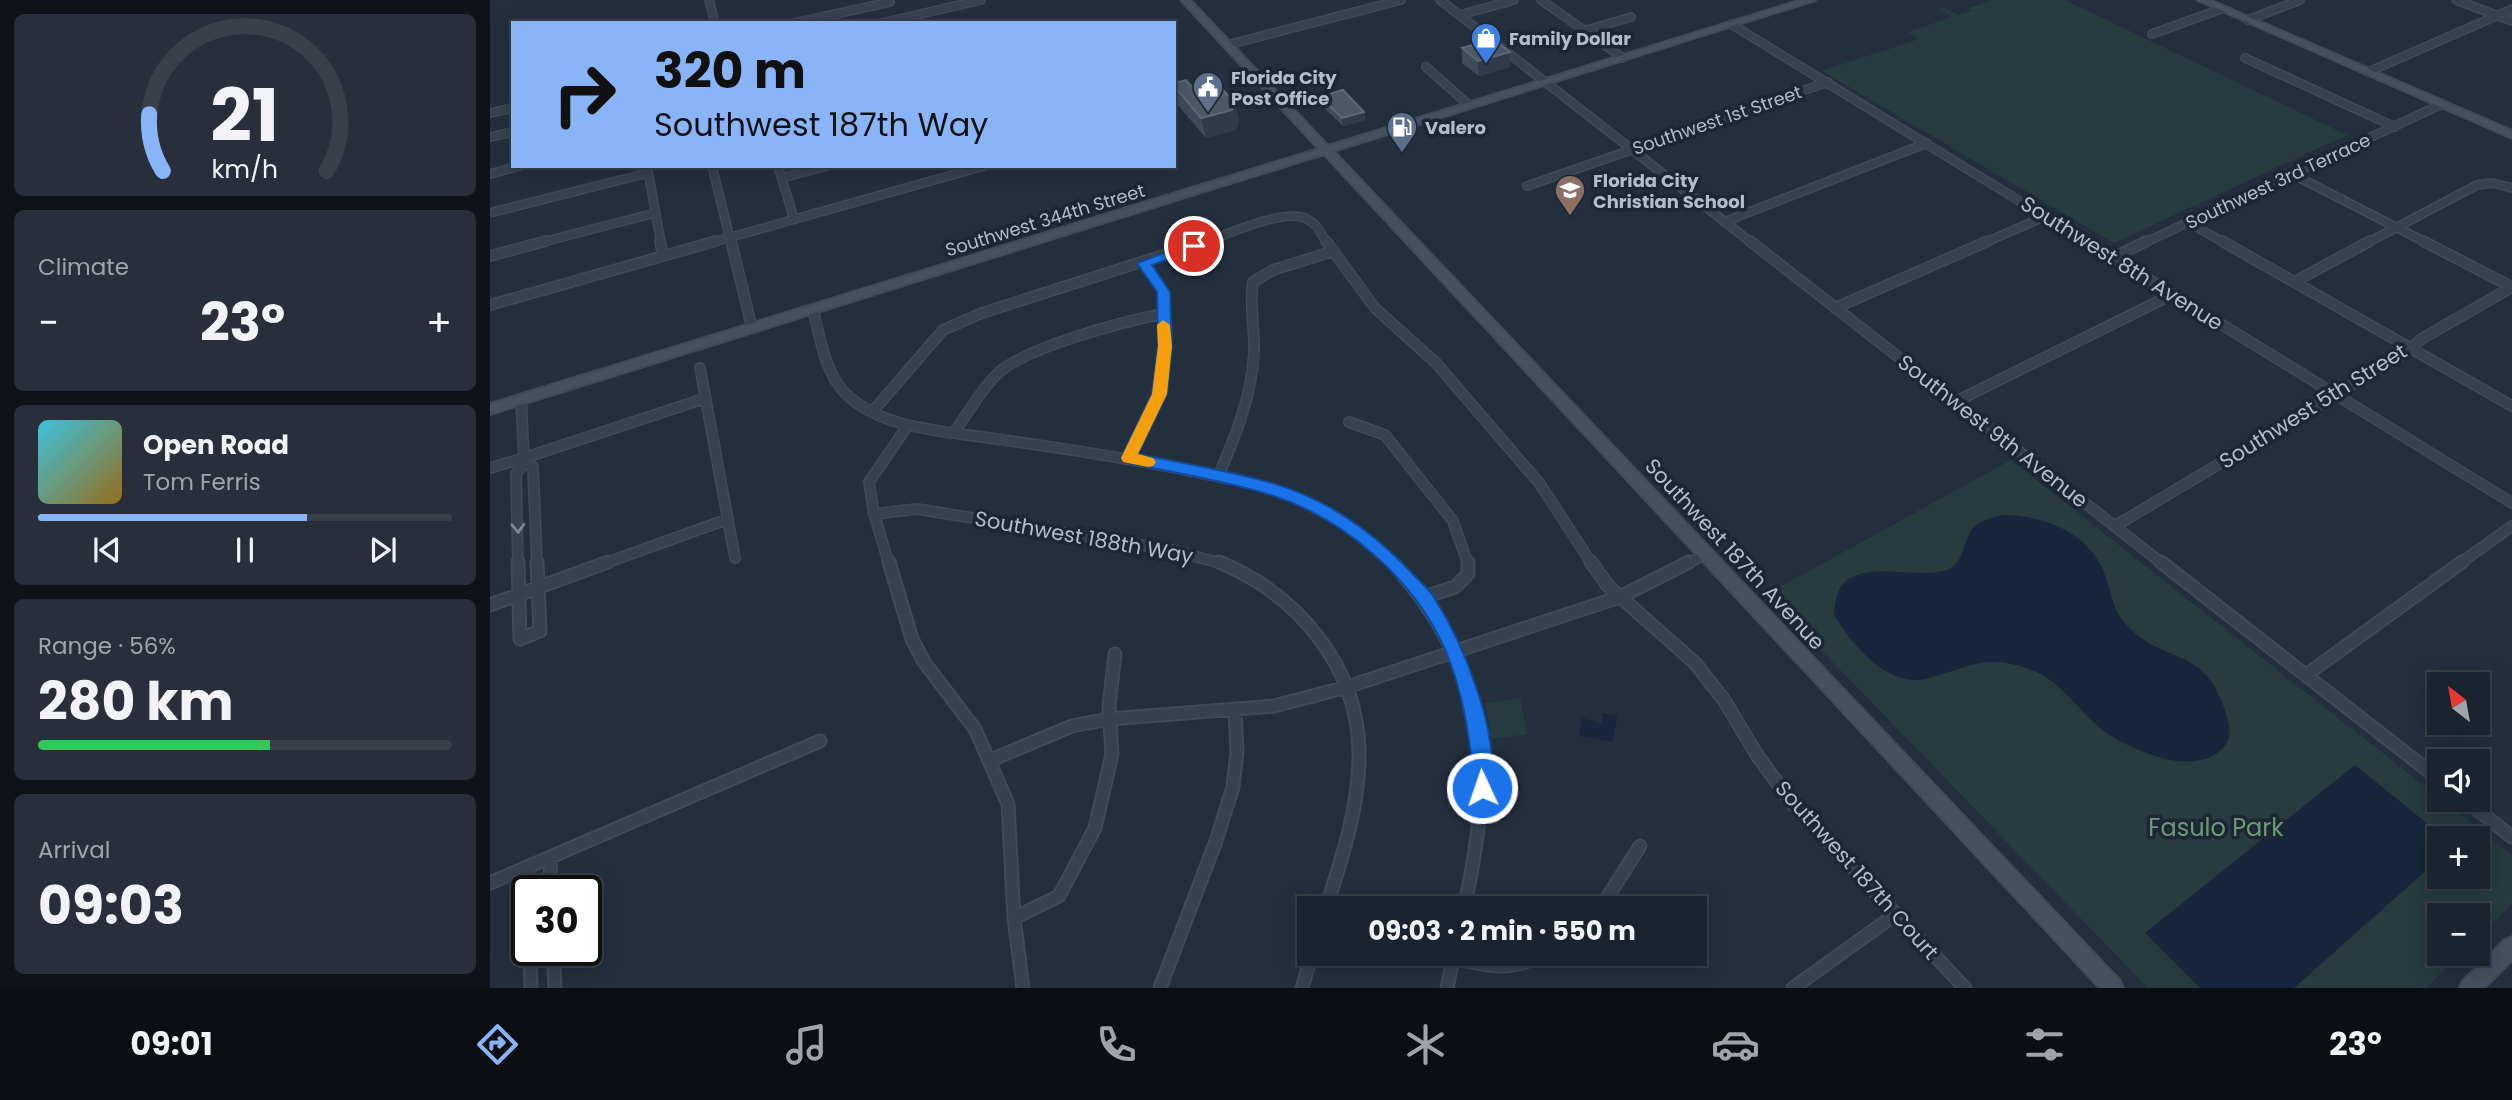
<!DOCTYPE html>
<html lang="en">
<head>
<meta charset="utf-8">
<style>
	body { margin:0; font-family:Poppins,sans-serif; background:#282f3a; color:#f1f3f6; height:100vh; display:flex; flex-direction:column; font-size:26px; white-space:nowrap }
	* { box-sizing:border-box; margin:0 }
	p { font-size:23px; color:#a0a4aa }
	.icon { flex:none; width:38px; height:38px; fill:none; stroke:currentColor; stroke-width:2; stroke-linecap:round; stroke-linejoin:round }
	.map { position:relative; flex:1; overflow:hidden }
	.side { display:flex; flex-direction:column; gap:14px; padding:14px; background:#0f1319; width:490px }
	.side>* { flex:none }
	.top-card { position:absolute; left:21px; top:21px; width:665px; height:147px; border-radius:0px; box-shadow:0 4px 18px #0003,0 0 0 2px #39404a; background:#8ab4f8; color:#111; overflow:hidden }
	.needle { width:46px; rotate:329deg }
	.tools { position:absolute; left:1937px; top:672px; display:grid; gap:14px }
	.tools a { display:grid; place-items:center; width:63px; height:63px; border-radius:0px; background:#1b232e; box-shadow:0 4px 18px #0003,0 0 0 2px #39404a; font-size:35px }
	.speed { position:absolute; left:21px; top:875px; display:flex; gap:14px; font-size:35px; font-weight:700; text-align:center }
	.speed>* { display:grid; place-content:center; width:91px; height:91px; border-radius:50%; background:#1b232e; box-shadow:0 4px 18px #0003,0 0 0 2px #39404a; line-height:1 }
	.speed .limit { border:4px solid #111; border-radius:10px; background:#fff; color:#111 }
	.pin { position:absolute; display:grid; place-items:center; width:60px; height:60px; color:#fff; margin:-30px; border:4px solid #fff; border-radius:50%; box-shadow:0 2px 7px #0007 }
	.me { position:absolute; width:77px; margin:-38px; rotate:357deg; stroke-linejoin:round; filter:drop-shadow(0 0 5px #0008) }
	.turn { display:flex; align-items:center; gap:24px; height:147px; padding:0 28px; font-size:32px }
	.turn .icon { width:91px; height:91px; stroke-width:2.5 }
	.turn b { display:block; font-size:49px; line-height:60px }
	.big { font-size:52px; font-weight:700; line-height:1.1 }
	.side .card { flex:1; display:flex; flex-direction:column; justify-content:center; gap:10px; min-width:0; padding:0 24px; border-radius:10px; background:#282f3a }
	.side .dial { align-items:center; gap:0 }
	.dial svg { height:182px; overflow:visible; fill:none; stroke:#39404a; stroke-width:7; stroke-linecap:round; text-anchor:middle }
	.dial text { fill:#f1f3f6; stroke:none }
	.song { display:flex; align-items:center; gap:21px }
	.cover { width:84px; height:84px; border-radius:10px; background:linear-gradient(135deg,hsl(190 70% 55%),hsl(40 70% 35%)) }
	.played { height:7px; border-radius:4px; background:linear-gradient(90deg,#8ab4f8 65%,#39404a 65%) }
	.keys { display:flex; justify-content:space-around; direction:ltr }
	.heat { display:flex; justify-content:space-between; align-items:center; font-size:38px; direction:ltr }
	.charge { height:10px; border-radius:5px; background:linear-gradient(90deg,#34c759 56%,#39404a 0) }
	.trip { position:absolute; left:807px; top:896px; width:410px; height:70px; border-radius:0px; background:#1b232e; box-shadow:0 4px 18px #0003,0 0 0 2px #39404a; font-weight:700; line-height:70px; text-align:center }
	.menu { display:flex; height:112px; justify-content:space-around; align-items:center; background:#0b0e12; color:#a0a4aa }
	.menu .icon { width:49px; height:49px }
	.menu .current { color:#8ab4f8 }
	.menu b { font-size:32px; color:#f1f3f6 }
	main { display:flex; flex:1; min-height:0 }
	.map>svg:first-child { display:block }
	.green { fill:#263c3f; fill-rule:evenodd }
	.water { fill:#17263c }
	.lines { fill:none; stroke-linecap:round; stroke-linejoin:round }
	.street-far2-casing { stroke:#414a57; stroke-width:10 }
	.street-far1-casing { stroke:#414a57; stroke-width:12 }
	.street-casing { stroke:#414a57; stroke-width:15 }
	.secondary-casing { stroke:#414a57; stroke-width:4 }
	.street-far2 { stroke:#38414e; stroke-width:7 }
	.street-far1 { stroke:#38414e; stroke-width:9 }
	.street { stroke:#38414e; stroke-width:11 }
	.secondary { fill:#465061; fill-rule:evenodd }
	.wall { fill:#3f4b5c }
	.shaded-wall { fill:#2f3b4b }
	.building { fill:#4b5868; stroke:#5c6777; stroke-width:2 }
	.oneway { stroke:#7c8592 }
	.route { fill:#1a73e8; stroke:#114b97; stroke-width:2 }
	.slow { fill:#f59e0b }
	.labels { text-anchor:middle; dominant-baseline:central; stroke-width:7; stroke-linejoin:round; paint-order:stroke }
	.far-poi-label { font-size:18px; font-weight:bold; fill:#b4bcc9; stroke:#1d2633; text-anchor:start }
	.far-street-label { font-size:18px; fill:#b4bcc9; stroke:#1d2633 }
	.street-label { font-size:21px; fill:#b4bcc9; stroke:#1d2633 }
	.near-park-label { font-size:24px; fill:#6b9a76; stroke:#1d2633 }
</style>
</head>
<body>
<main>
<section class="side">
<div class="card dial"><svg viewBox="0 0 100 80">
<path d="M14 69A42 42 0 1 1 86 69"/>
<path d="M14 69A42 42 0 0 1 8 44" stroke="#8ab4f8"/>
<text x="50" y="56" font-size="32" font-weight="700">21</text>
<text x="50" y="72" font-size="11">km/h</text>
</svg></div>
<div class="card"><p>Climate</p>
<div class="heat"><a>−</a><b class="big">23°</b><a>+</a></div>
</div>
<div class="card">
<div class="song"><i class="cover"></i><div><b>Open Road</b><p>Tom Ferris</p></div></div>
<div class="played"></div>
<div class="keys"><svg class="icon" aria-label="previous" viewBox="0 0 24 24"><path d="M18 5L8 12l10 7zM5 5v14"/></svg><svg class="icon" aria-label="pause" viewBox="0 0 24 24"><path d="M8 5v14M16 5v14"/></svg><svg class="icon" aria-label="next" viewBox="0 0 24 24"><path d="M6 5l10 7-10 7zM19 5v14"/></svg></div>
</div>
<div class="card"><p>Range · 56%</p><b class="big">280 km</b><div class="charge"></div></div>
<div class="card"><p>Arrival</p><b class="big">09:03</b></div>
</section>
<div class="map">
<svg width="2022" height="988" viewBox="0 0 2022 988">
	<rect width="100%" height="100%" fill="#242f3e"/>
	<path class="green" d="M1505,0H1575L1857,135L1624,243L1332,71L1429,39L1418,32L1462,17L1448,9L1453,7L1469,15L1482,11L1479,8Z
		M1521,460L2022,855V904L1988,937V915H1950V954H1971L1936,988H1658L1277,594ZM1950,838H1988V877H1950Z
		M1030,698L1037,734L1001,739L995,703Z"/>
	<path class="water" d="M1512,515C1552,515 1596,531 1613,570C1621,589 1621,607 1635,623C1672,666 1713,643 1735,710C1739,725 1744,737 1732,749C1703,777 1647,752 1618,734C1589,714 1572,679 1536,668C1498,656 1486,664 1449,675C1441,677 1432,681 1423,680C1389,678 1360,641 1344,615C1345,608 1345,599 1348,593C1362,555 1428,582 1459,569C1474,563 1473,540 1483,528C1490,520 1502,518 1512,515Z
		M1113,713L1127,716L1123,742L1089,736L1092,718L1111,724Z
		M1865,765L1955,838H1950L1949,859L1804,988H1710L1655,933Z"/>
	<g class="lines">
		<g class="street-far2-casing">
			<path id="street-far2" d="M219,0L225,23
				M950,0L1262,243
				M1051,0L1133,58
				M1966,0L2022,21
				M970,15L1024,0
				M1758,20L1810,0
				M305,23L400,2
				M392,23L491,0
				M1241,24L1598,243
				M1094,31L1141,17
				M1662,34L1731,9
				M737,45L911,0
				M1755,58L1905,127
				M936,67L979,105
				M1878,72L2022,9
				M0,113L23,108
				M0,137L23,132
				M157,166L171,243
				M222,166L241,243
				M288,166L304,219
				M0,174L30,166
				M1804,175L1937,243
				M292,178L337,166
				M1037,186L1338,82
				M0,213L158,173
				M1234,222L1437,143
				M1699,223L1735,243
				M49,243L165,213
				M220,243L494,166
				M712,243C736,235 792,209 815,218C826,222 831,234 837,243
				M1494,243L1556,216
				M1654,243L1952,104
				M1877,243L1987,185L2002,183L2022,188"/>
		</g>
		<g class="street-far1-casing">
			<path id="street-far1" d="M170,241L173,256
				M241,241L262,328
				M836,241L885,308L946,363L1050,484L1102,564
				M1260,241L1673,564
				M1596,241L2022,503
				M1732,241L2022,406
				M1933,241L2022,287
				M0,256L56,241
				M1624,257L1657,241
				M1804,282L1880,241
				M0,305L226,241
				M1345,308L1498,241
				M323,310C330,337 335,373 355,393C391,429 453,431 500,438C571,448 640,458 710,473C732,478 755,481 777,488C822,502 871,528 903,564
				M210,368L245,558
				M1465,402L1683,294
				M383,411L453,330L492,313L717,241
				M859,422L895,435L963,521L978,564
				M465,431C478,413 491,390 507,374C534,348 634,321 673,314
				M639,458L669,394L675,346L674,292L654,263
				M34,463L43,467L47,564
				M34,463V458L216,398
				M0,468L34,458L31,400
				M728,477C745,437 762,396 764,352C765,329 759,306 763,282L783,270L844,251
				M384,514L427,509L682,550L733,564
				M1625,526L1912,355L1933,338L2022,287
				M28,564L26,474L34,463
				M113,564L238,519
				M399,564L384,514L379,482L418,425
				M1196,564L1216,554
				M1969,564L2022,526"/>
		</g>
		<g class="street-casing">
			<path id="street" d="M28,562L30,639L50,631L47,562
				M399,562L422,639L434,662L485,729L518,804L524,918L533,988
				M729,562C807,594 868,666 869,752C870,805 852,858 836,908
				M902,562C1000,674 1005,768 974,908
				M1101,562L1118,586L1205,663L1234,700L1267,755L1302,803L1475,988
				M1671,562L1950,780
				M934,597L965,587L978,574V562
				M0,605L118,562
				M1816,675L1972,562
				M501,760L582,726L619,719L784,706L857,687L1130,597L1199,562
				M1975,800L2022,837
				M60,857L61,891
				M37,867L38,891
				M0,883L330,741
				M1106,908L1117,898L1150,846
				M524,918L569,896L605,828L622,754L619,706L625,654
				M40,950L41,988
				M63,950L65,988
				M963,958C999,966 1019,973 1054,954
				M670,988L726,841L743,787L747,752L745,711
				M812,988L822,954
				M957,988L964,954
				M1303,988L1406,914"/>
		</g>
		<g class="secondary-casing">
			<path id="secondary" d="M691,0H700L838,146L1312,0H1325L843,151L1630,981L1633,988H1610L834,154L0,414V404L829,149Z
				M1708,0H1719L2022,131V138Z
				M2022,937V960L1994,988H1970L1973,981L2015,940Z"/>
		</g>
		<use href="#street-far2" class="street-far2"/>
		<use href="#street-far1" class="street-far1"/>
		<use href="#street" class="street"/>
		<use href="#secondary" class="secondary"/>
	</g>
	<path class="wall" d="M972,48L1020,67L989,76L972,63Z
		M684,83L745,103L749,123L746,130L716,138L687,104L684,93Z
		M830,97L874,112L875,120L853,126L831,105Z"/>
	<path class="shaded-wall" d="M1020,52V67L989,76L988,61Z
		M745,103L749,123L746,130L716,138L711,118Z
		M874,112L875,120L853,126L852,118Z"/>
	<path class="building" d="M1003,39L1020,52L988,61L972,48Z
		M696,80L702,87L725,81L745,103L742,110L711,118L684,86V83Z
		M853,90L874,112L852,118L830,97Z"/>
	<defs><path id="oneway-chevron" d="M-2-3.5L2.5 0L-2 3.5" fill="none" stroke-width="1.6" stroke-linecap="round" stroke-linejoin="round" transform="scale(1.75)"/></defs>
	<use class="oneway" href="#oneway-chevron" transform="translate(28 528) rotate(88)"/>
	<path class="route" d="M704,242L711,246L709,248L662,265L680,292L682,346L677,394L648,454C691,463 736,470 778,482C833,497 881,530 920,571C927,579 936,586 942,594C962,625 976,656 987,690C996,714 1009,771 999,794L992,797L985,794C979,781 982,761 980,747C976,715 969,684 957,654C926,580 852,515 774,493C730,480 684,473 639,463L631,458L662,394L668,346L667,292L647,263Z"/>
	<path class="slow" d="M673,320L680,325L682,346L677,394L648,454L663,458L666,462L663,466L658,467L633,462L631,458L662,394L668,346L667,325Z"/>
	<defs>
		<g id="shop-pin" transform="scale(1.575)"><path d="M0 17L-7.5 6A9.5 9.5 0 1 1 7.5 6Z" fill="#3f7fe0" stroke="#1d2633"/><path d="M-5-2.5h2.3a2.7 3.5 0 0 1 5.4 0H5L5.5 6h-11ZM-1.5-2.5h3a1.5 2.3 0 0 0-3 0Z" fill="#fff"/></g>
		<g id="civic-pin" transform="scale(1.575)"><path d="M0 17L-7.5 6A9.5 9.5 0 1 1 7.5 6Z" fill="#5c6f8a" stroke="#1d2633"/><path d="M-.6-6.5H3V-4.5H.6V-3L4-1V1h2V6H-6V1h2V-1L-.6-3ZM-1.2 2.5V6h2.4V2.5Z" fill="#fff"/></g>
		<g id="fuel-pin" transform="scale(1.575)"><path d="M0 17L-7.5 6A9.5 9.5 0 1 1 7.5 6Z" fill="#5c6f8a" stroke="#1d2633"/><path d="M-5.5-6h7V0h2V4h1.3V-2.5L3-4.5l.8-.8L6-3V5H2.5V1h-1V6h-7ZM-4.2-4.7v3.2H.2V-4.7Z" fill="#fff"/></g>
		<g id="school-pin" transform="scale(1.575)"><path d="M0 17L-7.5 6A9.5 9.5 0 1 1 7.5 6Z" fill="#8d6e63" stroke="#1d2633"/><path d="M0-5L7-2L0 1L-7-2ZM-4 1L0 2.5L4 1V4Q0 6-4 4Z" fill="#fff"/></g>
	</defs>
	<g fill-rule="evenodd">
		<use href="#shop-pin" x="996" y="38"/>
		<use href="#civic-pin" x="718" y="87"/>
		<use href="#fuel-pin" x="912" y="127"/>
		<use href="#school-pin" x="1080" y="190"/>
	</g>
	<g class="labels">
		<g class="far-poi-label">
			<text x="1019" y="38">Family Dollar</text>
			<text x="741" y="77">Florida City<tspan x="741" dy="21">Post Office</tspan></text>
			<text x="935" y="127">Valero</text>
			<text x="1103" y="180">Florida City<tspan x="1103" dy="21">Christian School</tspan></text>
		</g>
		<g class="far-street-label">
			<text transform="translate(1227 120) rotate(-19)">Southwest 1st Street</text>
			<text transform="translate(1788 181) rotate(-25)">Southwest 3rd Terrace</text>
			<text transform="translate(555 220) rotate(-17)">Southwest 344th Street</text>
		</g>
		<g class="street-label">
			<text transform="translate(1632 263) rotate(32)">Southwest 8th Avenue</text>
			<text transform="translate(1823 406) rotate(-32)">Southwest 5th Street</text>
			<text transform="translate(1503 431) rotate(38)">Southwest 9th Avenue</text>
			<text transform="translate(594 537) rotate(10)">Southwest 188th Way</text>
			<text transform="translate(1245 554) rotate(47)">Southwest 187th Avenue</text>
			<text transform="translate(1367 870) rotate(48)">Southwest 187th Court</text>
		</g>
		<g class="near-park-label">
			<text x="1726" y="827">Fasulo Park</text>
		</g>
	</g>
</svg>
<div class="tools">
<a><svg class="needle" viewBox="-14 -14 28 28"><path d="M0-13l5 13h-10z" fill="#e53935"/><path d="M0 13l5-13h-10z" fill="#a0a4aa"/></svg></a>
<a><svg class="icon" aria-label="sound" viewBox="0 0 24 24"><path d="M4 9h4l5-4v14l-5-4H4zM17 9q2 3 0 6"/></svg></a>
<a>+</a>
<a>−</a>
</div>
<div class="speed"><div class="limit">30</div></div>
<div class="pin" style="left:704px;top:246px;background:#d93025"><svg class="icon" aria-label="arrive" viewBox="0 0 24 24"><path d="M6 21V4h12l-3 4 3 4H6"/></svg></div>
<svg class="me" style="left:992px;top:788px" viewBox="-20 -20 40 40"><circle r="17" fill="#1a73e8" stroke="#fff" stroke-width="3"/><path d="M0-11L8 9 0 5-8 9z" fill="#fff"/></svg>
<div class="trip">09:03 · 2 min · 550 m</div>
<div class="top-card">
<div class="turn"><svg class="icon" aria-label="right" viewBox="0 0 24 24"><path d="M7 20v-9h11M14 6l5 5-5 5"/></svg><div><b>320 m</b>Southwest 187th Way</div></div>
</div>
</div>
</main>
<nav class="menu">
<b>09:01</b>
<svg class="icon current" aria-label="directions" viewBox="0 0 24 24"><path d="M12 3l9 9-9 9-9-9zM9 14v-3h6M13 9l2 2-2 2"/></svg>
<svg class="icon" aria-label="music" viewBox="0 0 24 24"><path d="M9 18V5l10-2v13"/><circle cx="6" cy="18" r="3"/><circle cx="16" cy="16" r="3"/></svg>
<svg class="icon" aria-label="phone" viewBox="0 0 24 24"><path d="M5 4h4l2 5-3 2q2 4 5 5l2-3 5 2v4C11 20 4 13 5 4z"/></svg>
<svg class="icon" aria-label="climate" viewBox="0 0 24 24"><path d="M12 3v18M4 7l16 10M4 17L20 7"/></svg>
<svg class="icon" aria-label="car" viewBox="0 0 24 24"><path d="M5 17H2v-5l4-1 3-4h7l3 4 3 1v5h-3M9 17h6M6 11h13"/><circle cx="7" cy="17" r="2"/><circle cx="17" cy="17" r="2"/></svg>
<svg class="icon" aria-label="filters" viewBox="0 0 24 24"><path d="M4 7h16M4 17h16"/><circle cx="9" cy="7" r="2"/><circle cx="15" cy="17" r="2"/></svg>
<b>23°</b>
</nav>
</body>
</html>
